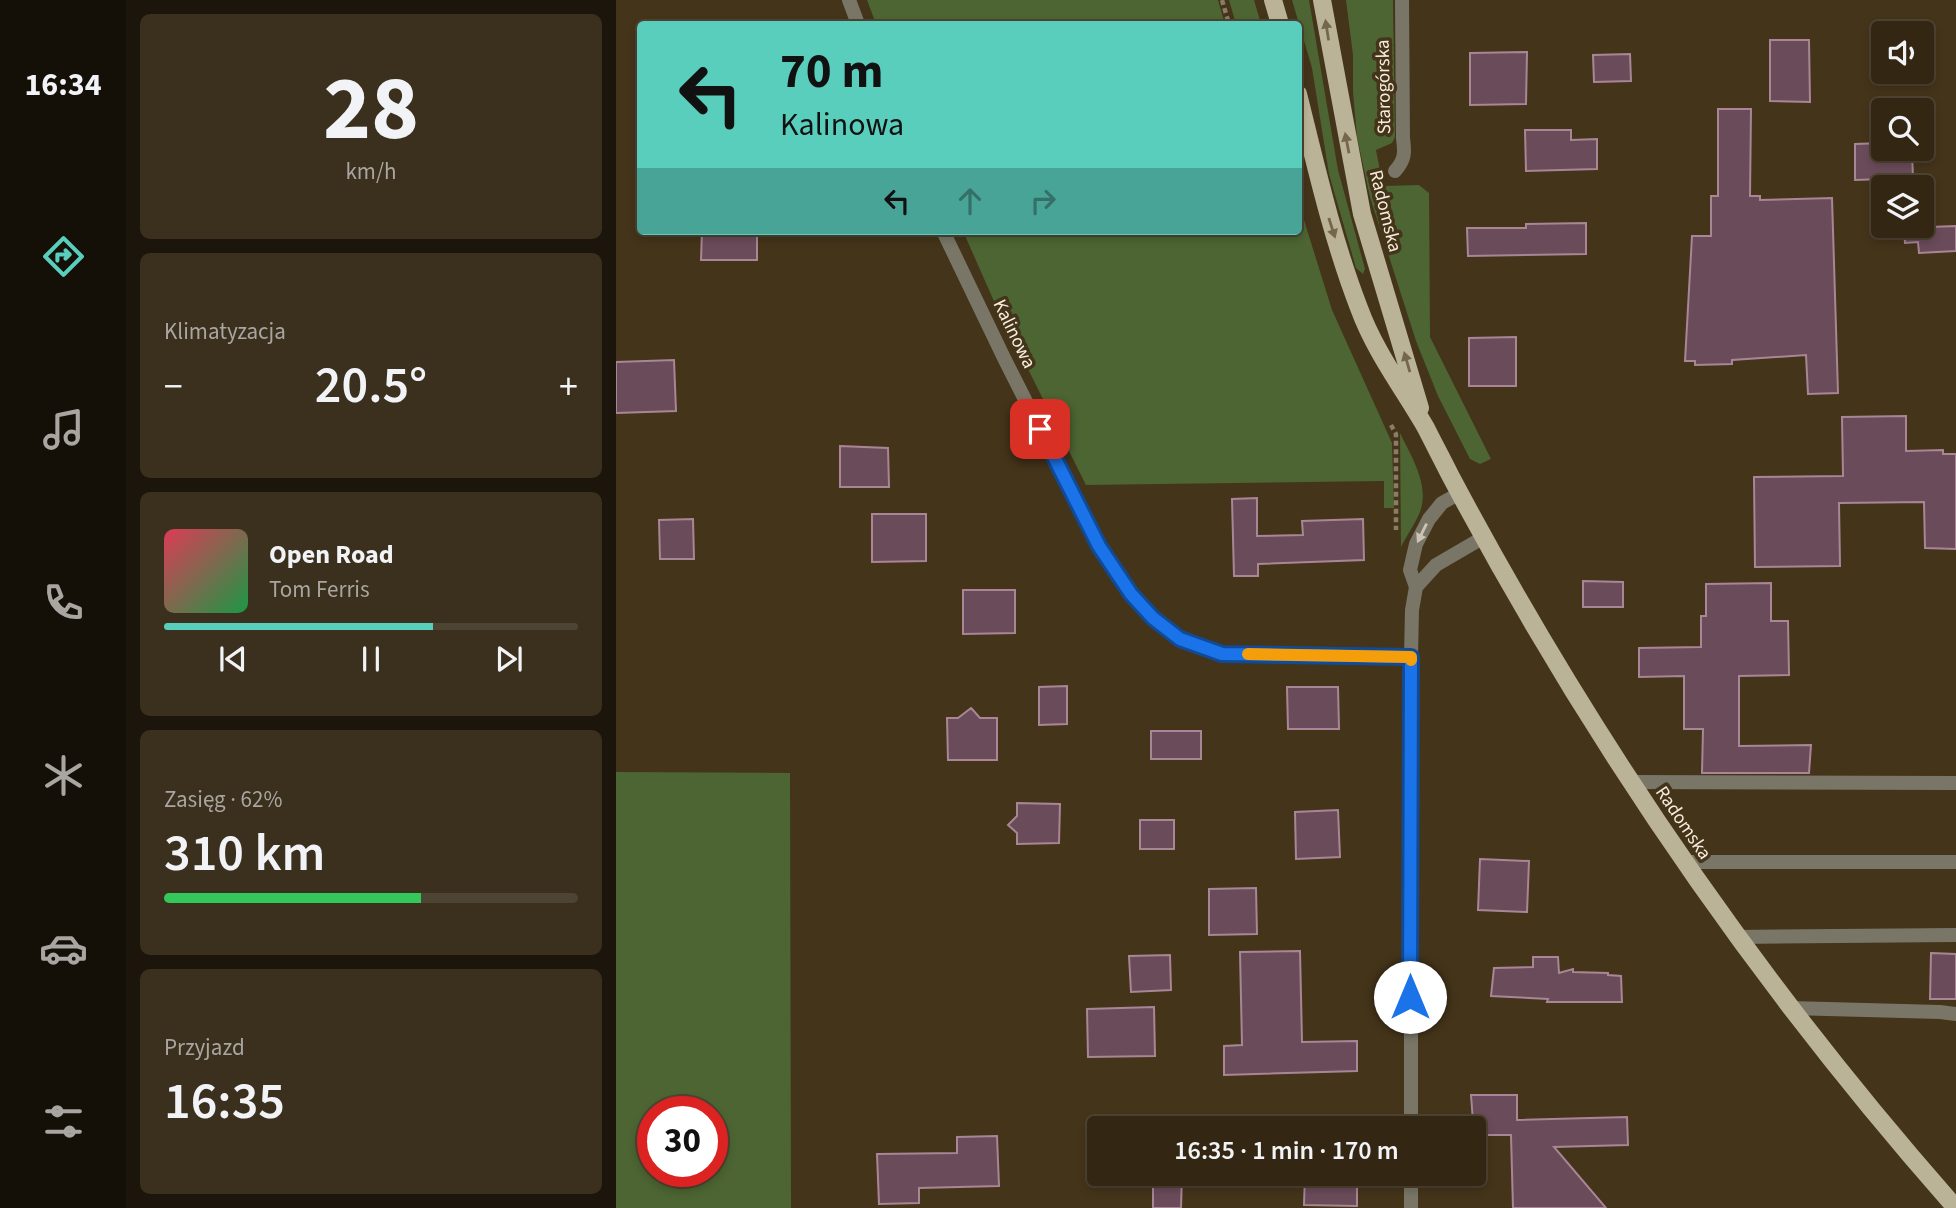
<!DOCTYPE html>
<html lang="pl">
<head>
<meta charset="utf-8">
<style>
	body { margin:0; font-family:"Source Sans 3",sans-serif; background:#3b2f1d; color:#f1f3f6; height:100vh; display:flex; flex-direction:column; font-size:26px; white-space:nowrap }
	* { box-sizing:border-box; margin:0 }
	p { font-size:23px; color:#a9a5a0 }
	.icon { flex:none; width:38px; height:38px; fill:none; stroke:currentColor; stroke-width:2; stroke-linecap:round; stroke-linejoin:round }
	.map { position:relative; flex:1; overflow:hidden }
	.side { display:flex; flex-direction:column; gap:14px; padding:14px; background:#1c150b; width:490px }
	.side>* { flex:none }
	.top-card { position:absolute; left:21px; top:21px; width:665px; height:214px; border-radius:7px; box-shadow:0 4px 10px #0003,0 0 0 2px #4e4434; background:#5acebd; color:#111; overflow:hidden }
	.controls { position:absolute; left:1255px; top:21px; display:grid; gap:14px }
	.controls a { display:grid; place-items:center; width:63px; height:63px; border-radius:7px; background:#332714; box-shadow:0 4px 10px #0003,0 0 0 2px #4e4434; font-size:35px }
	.speed { position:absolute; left:21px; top:1096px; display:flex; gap:14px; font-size:35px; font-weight:700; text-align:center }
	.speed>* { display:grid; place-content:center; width:91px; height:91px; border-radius:50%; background:#332714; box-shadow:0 4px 10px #0003,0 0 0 2px #4e4434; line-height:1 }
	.speed .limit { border:10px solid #d22; background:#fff; color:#111 }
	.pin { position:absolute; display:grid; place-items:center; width:60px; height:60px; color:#fff; margin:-30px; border-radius:14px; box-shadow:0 4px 10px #0006 }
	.me { position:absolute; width:77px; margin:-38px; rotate:0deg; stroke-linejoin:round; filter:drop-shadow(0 0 5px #0008) }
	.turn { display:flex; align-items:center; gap:24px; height:147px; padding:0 28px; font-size:32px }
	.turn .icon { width:91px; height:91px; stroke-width:2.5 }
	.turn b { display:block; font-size:49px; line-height:60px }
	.lanes { display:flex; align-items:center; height:66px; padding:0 28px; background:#0003; justify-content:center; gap:35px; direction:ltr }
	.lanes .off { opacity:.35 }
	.big { font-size:52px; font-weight:600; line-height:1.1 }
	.side .tile { flex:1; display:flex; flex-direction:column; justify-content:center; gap:10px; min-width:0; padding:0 24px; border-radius:10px; background:#3b2f1d }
	.side .dial { align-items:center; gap:0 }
	.dial b { font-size:91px; line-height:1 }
	.song { display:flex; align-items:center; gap:21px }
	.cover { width:84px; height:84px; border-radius:10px; background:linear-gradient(135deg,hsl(350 70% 55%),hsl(140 70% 35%)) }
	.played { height:7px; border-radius:4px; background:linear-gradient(90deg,#5acebd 65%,#4e4434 65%) }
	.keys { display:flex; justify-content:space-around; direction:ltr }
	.heat { display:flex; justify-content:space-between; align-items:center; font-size:38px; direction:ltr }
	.charge { height:10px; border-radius:5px; background:linear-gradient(90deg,#34c759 62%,#4e4434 0) }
	.trip { position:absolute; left:471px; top:1116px; width:399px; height:70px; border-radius:7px; background:#332714; box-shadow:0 4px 10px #0003,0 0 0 2px #4e4434; font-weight:600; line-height:70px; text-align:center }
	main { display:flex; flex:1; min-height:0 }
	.dock { display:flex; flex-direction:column; width:126px; justify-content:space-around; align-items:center; background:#141008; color:#a9a5a0 }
	.dock .icon { width:49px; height:49px }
	.dock .current { color:#5acebd }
	.dock b { font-size:32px; color:#f1f3f6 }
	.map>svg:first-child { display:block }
	.green { fill:#4c6532; fill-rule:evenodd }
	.building { fill:#6a4b59; stroke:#a88696; stroke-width:2 }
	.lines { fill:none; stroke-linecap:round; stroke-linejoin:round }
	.path { stroke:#8a7c66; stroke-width:4.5; stroke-dasharray:5 3.5; stroke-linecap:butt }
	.service { stroke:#797668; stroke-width:14 }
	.minor { stroke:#797668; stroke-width:14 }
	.primary { stroke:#bbb397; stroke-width:18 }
	.oneway { fill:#74674c }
	.oneway2 { fill:#ccc3b5 }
	.route-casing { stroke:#114b97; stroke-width:18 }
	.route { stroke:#1a73e8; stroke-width:12 }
	.slow { stroke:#f59e0b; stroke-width:12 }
	.labels { text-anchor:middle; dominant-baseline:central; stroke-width:7; stroke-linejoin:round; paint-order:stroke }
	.street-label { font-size:19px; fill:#f8edde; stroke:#44341a }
</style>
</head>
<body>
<main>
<nav class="dock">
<b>16:34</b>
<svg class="icon current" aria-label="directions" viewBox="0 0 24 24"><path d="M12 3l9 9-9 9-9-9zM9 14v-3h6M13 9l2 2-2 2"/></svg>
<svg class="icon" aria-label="music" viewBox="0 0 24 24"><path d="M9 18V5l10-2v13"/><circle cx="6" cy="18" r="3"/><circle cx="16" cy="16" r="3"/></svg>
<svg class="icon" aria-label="phone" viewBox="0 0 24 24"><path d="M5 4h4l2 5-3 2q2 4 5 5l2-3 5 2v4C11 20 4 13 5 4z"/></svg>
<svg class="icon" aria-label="climate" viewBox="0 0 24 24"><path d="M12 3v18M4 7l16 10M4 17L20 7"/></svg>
<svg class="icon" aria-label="car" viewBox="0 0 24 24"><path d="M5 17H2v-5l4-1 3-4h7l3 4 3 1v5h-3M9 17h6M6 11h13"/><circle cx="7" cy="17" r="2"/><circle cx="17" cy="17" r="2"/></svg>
<svg class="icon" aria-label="filters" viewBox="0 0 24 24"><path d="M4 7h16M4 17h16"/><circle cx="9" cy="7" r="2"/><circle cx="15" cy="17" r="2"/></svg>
</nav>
<section class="side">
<div class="tile dial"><b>28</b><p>km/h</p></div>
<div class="tile"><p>Klimatyzacja</p>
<div class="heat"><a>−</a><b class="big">20.5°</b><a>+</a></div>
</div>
<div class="tile">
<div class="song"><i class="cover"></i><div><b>Open Road</b><p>Tom Ferris</p></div></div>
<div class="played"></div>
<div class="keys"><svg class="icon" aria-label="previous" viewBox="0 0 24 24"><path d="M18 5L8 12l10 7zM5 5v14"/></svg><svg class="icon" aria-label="pause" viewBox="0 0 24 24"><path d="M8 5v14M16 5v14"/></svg><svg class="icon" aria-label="next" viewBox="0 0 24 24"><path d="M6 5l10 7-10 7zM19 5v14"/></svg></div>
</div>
<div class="tile"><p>Zasięg · 62%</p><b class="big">310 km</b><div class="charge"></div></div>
<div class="tile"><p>Przyjazd</p><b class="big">16:35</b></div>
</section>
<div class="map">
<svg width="1340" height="1208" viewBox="0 0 1340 1208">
	<rect width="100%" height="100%" fill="#44341a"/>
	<path class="green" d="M251,0H602L609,24H260Z
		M613,0H638L645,24H620Z
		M676,0H693L722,170L749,269L747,274L740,268L713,174L696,68Z
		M730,0H777L779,137L776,143L760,150L767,186L803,185L813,193L814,337L875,459L864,464L854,459L822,396L800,341L754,197L741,137L737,92V55Z
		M683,204L716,310L776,443L778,508H768V481L470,485L377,299L347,231H682Z
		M784,433C795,456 814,485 804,512C799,524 791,535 785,547Z
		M0,772L174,773L175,1208H0ZM96,1111V1171H37V1111Z"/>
	<path class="building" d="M1154,40H1193L1194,102L1154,101Z
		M911,52L910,104L854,105V53Z
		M1014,54L1015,81L978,82L977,55Z
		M1102,109H1135L1134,196H1144V200L1216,198L1222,393L1192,394L1190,355L1116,360V364L1079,365V361H1069L1076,236H1095V196H1102Z
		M909,130H955V140L981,139V169L910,171Z
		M1267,143V149H1271V152H1296L1297,178L1239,180V144Z
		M1306,214H1313L1314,227L1340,226V251L1303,253L1302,242L1289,243L1288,226H1306Z
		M970,223V254L852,256L851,228H910V224Z
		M86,231H141V260H85Z
		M900,337V386H853V338Z
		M58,360L60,411L0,413V362Z
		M1290,416V451L1327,450V454H1340V549L1309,548L1308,502L1223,503L1224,566L1139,567L1138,477L1227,476L1226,417Z
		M224,446L272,448L273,487H224Z
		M641,498V536L687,535L686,521L747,519L748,560L642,564V576H618L616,499Z
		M256,514H310V561L256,562Z
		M77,519L78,559H44L43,520Z
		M967,581L1007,582V607H967Z
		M1155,583V621H1172L1173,675L1123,676V746L1195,745L1193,773H1086L1087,729H1068V676L1023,677V648L1085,647V616H1090V584Z
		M347,590H399V633L347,634Z
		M451,686V724L423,725V687Z
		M671,687H722L723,729H672Z
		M355,708L364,718H381V760H332L331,718H342Z
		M535,731H585V759H535Z
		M401,803L444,804L443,843L401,844V833L392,825L401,816Z
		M722,810L724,857L680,859L679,812Z
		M524,820H558V849H524Z
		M864,859L913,861L911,912L862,910Z
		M640,888L641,934L593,935V889Z
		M684,951L686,1042L741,1041V1071L608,1075V1046L626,1045L624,952Z
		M1315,953L1340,954V999H1314Z
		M554,955L555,990L515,992L513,956Z
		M917,957H942L943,973L957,969V972L992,973V975L1005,976L1006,1002H931L932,999L875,996L878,968L917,967Z
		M538,1007L539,1056L472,1057L471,1009Z
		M855,1095H901V1120L1011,1117L1012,1145L938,1147L990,1208H897L895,1135H858Z
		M381,1136L383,1186L303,1188V1203L263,1204L261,1154L341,1153V1137Z
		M537,1174H566L565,1208H537Z
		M689,1174H741V1206L688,1205Z"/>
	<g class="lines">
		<path class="path" d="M606,0L613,24
			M775,425L780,434V530"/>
		<path class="service" d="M1015,782L1340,783
			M1068,862H1340
			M1174,1008L1324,1012L1340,1014"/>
		<path class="minor" d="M233,0L242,24
			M779,171C789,160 789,153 787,138L786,0
			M327,231L388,358L483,546L515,594L537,618L564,639L606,654L795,657
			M800,587L820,565L868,537
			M1120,937L1340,935
			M795,1129V657L796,610L800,587L794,570L800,544L813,519L826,503L844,493
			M795,1174V1208"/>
		<path class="primary" d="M657,0L664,24
			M706,0L746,214L804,408
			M682,94C700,166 716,238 743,308C759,352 787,388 810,428C818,444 826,459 834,475C975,741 1141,983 1340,1208"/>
	</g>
	<defs><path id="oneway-solid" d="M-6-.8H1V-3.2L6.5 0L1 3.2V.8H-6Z" transform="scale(1.75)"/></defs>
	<g class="oneway">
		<use href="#oneway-solid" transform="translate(711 30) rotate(-99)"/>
		<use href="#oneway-solid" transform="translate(731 143) rotate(-101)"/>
		<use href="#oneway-solid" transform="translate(716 228) rotate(72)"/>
		<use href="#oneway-solid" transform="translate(791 362) rotate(-106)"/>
	</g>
	<use class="oneway2" href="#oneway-solid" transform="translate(806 533) rotate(116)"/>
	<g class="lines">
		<g class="route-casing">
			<path id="route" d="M424,429L483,546L515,594L537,618L564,639L606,654L795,657L794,997"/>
		</g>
		<use href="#route" class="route"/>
		<path class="slow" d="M632,654L795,657V660"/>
	</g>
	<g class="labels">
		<g class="street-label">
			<text transform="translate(768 87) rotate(-91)">Starogórska</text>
			<text transform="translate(769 211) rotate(76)">Radomska</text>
			<text transform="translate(398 334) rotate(64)">Kalinowa</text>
			<text transform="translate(1067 823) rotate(56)">Radomska</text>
		</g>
	</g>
</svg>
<div class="controls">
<a><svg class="icon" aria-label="sound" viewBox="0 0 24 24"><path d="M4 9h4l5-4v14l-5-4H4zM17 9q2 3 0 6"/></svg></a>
<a><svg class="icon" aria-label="search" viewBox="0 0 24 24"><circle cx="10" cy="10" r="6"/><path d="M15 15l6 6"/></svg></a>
<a><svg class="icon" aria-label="layers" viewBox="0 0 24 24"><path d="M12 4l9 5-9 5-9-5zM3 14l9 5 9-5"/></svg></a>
</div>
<div class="speed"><div class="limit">30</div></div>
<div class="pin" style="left:424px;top:429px;background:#d93025"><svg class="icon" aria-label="arrive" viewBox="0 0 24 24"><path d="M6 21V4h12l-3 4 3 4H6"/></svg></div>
<svg class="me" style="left:794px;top:997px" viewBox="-20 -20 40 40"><circle r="19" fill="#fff"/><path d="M0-13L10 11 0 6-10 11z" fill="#1a73e8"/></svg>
<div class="trip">16:35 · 1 min · 170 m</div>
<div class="top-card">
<div class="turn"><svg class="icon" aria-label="left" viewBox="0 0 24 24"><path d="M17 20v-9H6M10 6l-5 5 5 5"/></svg><div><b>70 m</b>Kalinowa</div></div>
<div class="lanes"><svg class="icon" aria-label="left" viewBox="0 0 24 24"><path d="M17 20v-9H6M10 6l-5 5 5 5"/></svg><svg class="icon off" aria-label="ahead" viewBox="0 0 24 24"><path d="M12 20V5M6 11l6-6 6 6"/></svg><svg class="icon off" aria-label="right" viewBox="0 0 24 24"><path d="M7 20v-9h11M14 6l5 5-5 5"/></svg></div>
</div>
</div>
</main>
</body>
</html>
